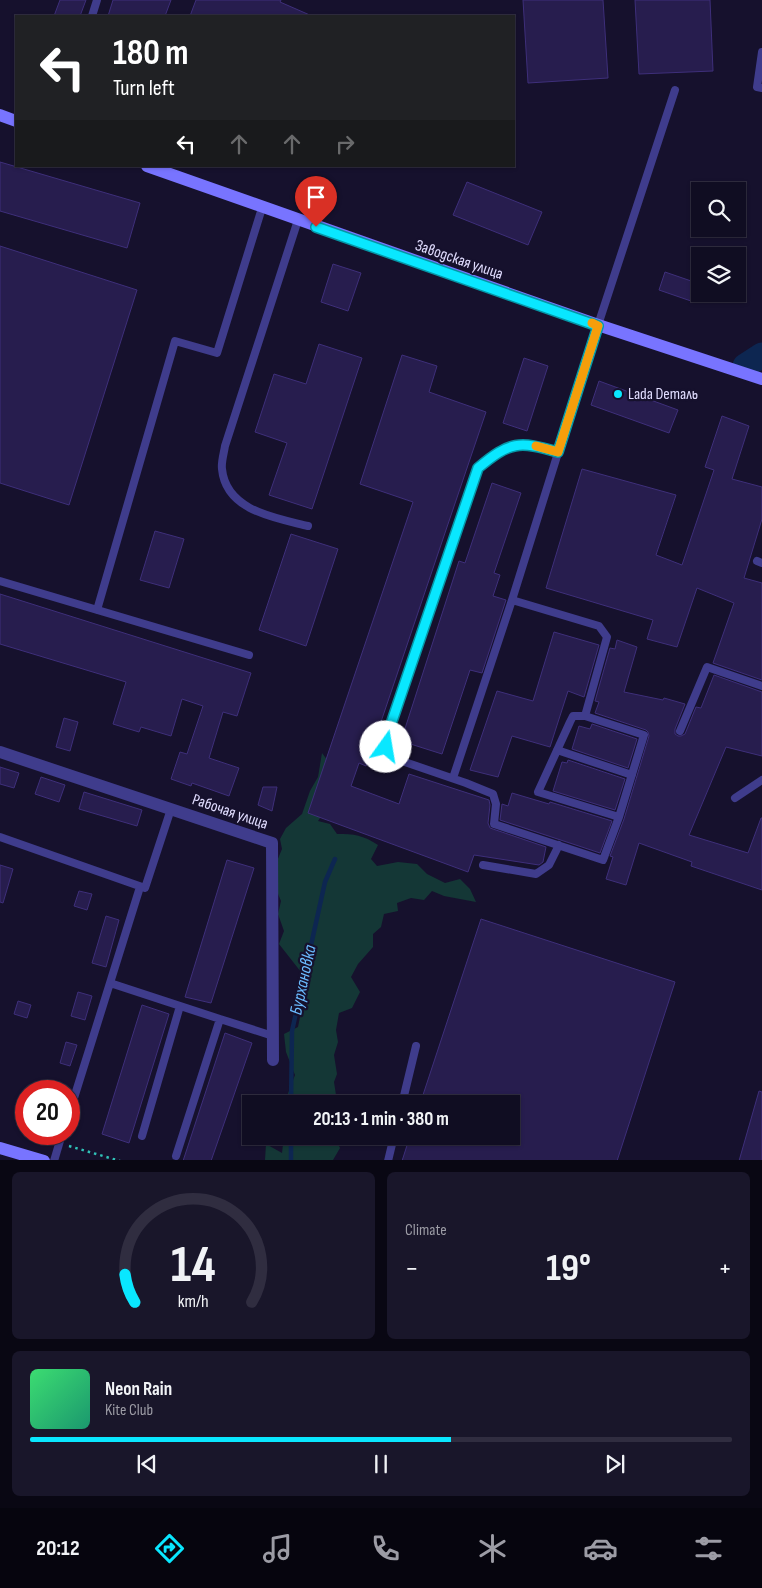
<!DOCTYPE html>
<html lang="en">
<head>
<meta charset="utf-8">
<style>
	body { margin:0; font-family:"Sofia Sans Condensed",sans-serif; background:#19162a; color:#f1f3f6; height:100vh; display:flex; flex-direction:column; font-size:19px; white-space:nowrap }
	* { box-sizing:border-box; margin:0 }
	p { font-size:16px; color:#9c9ca5 }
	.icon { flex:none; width:28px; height:28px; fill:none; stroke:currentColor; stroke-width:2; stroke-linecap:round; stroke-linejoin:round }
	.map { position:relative; height:1160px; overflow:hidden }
	.drawer { display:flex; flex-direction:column; gap:12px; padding:12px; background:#090713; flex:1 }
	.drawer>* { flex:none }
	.top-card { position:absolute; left:15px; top:15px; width:500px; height:152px; border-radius:0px; box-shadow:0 1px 4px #0004,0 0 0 1px #302d40; background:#202124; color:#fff; overflow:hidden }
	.buttons { position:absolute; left:691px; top:182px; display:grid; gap:10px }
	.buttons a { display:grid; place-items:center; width:55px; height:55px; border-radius:0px; background:#100d22; box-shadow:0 1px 4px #0004,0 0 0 1px #302d40; font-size:25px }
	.speed { position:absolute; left:15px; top:1080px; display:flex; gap:10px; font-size:25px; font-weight:700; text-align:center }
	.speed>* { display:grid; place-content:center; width:65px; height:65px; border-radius:50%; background:#100d22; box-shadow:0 1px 4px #0004,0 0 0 1px #302d40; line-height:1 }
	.speed .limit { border:8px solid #d22; background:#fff; color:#111 }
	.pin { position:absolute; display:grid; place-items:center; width:42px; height:42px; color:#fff; margin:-51px -21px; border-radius:50% 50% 50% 0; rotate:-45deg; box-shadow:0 0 5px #0007 }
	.pin .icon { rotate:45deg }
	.me { position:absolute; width:55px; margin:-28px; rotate:13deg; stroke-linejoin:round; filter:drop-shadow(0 0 4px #0008) }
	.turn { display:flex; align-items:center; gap:18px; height:105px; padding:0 15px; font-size:22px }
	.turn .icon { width:65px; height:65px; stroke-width:2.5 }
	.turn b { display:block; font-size:35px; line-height:42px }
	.lanes { display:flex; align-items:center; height:48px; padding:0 15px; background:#0003; justify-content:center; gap:25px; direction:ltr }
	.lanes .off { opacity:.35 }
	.big { font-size:38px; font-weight:700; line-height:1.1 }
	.drawer .card { flex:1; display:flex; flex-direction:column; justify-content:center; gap:8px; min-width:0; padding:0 18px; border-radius:8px; background:#19162a }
	.drawer .dial { align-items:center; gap:0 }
	.dial svg { height:130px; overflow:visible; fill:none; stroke:#302d40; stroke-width:7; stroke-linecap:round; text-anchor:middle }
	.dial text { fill:#f1f3f6; stroke:none }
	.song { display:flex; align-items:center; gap:15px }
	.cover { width:60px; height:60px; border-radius:8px; background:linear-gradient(135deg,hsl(140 70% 55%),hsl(160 70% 35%)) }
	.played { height:5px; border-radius:2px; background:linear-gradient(90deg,#09e7ff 60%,#302d40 60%) }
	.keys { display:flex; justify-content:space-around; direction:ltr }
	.heat { display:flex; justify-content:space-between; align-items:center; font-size:28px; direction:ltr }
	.drawer .tiles { flex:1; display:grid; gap:12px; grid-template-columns:1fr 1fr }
	.card:last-child { grid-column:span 2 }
	.trip { position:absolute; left:242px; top:1095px; width:278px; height:50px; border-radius:0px; background:#100d22; box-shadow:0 1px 4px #0004,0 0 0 1px #302d40; font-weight:700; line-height:50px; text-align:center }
	.menu { display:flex; height:80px; justify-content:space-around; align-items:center; background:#06050e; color:#9c9ca5 }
	.menu .icon { width:35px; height:35px }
	.menu .on { color:#09e7ff }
	.menu b { font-size:22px; color:#f1f3f6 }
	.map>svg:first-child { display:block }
	.green { fill:#143736 }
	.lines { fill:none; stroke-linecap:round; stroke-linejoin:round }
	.stream { stroke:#0d2651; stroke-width:4.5 }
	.river { stroke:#0d2651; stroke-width:25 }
	.building { fill:#271d4e; stroke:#3e2f7a }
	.path { stroke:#30c1b7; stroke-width:2.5; stroke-dasharray:2.5 4; stroke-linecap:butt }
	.lane { stroke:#3f3c8c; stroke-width:8 }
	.street { stroke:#3f3c8c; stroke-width:12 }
	.secondary { stroke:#7874ff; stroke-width:12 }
	.route-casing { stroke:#0696a6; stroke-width:12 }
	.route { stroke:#09e7ff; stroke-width:9 }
	.slow { stroke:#f59e0b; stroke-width:9 }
	.poi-dot { fill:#09e7ff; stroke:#16112d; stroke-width:2 }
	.labels { text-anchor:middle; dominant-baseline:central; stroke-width:4.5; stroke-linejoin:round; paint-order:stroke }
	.street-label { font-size:16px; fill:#e1ddff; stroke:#16112d }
	.poi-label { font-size:16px; fill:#e1ddff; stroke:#16112d; text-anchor:start }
	.water-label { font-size:18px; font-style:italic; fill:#6bbbff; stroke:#16112d }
</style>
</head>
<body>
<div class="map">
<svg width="762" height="1161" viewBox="0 0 762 1161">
	<rect width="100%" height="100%" fill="#16112d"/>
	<path class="green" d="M322,753L336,772L328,806L318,821L330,824L337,834C354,834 363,835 378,845L371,859L377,866L398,862L417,864L427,874L445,883L460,879L470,889L476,902L444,896L432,891L424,900L411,898L397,903L398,911L384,914L381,927L373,934V947L358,964L351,977L360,992L352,1008L339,1013L336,1030L338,1042L334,1055L337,1074L334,1082L336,1095L334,1104H284L295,1075L286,1052L284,1034L298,1027L304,997L301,972L279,944L284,931L278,914L281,901L276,889L277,861L282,849L280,839L286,828L302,814L310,791L318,777Z
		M284,1136H334L340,1148L333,1160H265L266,1144L282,1153Z"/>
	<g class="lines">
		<path class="stream" d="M291,1104L292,1031L325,882L335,859
			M291,1161V1136"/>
		<path class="river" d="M745,366L762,355"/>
	</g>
	<path class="building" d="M60,0H86L80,16H54Z
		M113,0H171L165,16H108Z
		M196,0H281L280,2L312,16H190Z
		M523,0H603L608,78L528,83Z
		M635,0H710L713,71L639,74Z
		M0,162L140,203L127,248L0,211Z
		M467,182L542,212L528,245L453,215Z
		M0,246L137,290L69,505L0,483Z
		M333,264L361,273L348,311L321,302Z
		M665,272L697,283L691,301L659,290Z
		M319,344L362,358L312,509L269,495L287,443L255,432L274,374L306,384Z
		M402,355L437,366L429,392L486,412L366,766L359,763L351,786L399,804L409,774L489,800L490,805L488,823L490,828L546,847L543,862L539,865L474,855L468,872L308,813L413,502L360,484Z
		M524,358L548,366L527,431L503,423Z
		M599,381L678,410L669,433L591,405Z
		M722,416L749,426L732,479L762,487V519L744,578L762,583V680L713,663L734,603L697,588L677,647L647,639L653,620L546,588L582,469L676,495L656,555L682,565L714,470L705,467Z
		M492,483L521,493L494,573L500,575L493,596L506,600L482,673L470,670L442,754L401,741L459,561L465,563Z
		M155,531L184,539L169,588L140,580Z
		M291,534L338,549L306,646L259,630Z
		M0,594L251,673L237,716L223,712L209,758L239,768L229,796L192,783L191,786L171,779L180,752L187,754L203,706L182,699L171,736L141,727L139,732L113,724L126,682L0,644Z
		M554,632L599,645L584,697L568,691L550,747L512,736L498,777L470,770L497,691L533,701Z
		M617,640L637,647L624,692L663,700L664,698L685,704L675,729V734L678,736H681L685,734L696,707L701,708L714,675L762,692V756L726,747L689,835L748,853L761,818H762V890L691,866L692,862L639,843L626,885L606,879L613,857L610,856L624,819L649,736L648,732L646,730L595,713L599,702L595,701L610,648L615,649Z
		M64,718L78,722L70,751L56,747Z
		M592,724L637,739L628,768L572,749L579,726L590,729Z
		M568,760L625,779L615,810L553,791L562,762L567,763Z
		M0,767L19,773L14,788L0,784Z
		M41,777L65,785L59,802L35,794Z
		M263,787H277L272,811L258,805Z
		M84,792L142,810L137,826L79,809Z
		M512,793L549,804L550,802L612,821L600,853L500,820L502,804L508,806Z
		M227,860L254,868L211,1003L185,997Z
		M0,865L13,869L3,903L0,902Z
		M79,891L92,894L87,910L74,906Z
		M106,916L119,920L106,967L92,963Z
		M481,919L675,982L617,1161H402L410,1136H511V1104H420Z
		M78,992L92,996L85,1020L71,1016Z
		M18,1001L31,1005L27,1018L14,1014Z
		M142,1005L169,1014L129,1143L102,1134Z
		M225,1033L252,1043L211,1161H183Z
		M66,1042L77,1045L70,1066L60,1063Z
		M759,1091L762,1092V1161H739Z"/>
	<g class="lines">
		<path class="path" d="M69,1146L120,1161"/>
		<path class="lane" d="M92,16L97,0
			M762,52L757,87L762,88
			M298,220L225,446C224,453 221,462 222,469C226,511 276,518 308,526
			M558,453C519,441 510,441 478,467L390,727L385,747L396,759L466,783L493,794L496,804L494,824L603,860L619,817
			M757,561L762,563
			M0,581L249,655
			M512,600L599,626L607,637L585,716L644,735L619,817L538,792L570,722L573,716H585
			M97,610L175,341L217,353L262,208
			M680,731L707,667L762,686
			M557,750L632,775
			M453,778L512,600L598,325L675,90
			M735,798L762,780
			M0,837L145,888L171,809
			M483,865L536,874L549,865L559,845
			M110,983L220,1019
			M402,1104L416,1046
			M69,1114L140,887
			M142,1136L180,1006
			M176,1156L220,1019L273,1036
			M54,1161L62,1134
			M388,1161L394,1136"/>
		<path class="street" d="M0,752L272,843L273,1060"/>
		<path class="secondary" d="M0,115L16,121
			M147,166L598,325L762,379
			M0,1148L44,1161"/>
	</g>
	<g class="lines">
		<g class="route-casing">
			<path id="route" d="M316,227L598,326L558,452C519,441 510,441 478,468L390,727L386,747"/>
		</g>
		<use href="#route" class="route"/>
		<path class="slow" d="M536,446L558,452L598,326L592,323"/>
	</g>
	<circle class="poi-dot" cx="618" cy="394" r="5"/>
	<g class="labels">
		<g class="street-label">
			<text transform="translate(459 260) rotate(19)">Заводская улица</text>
			<text transform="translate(230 812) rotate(19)">Рабочая улица</text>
		</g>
		<g class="poi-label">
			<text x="628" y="394">Lada Dеталь</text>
		</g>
		<g class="water-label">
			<text transform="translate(303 980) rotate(-78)">Бурхановка</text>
		</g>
	</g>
</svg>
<div class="buttons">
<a><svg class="icon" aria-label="search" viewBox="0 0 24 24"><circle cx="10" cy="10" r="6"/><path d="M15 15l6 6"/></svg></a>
<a><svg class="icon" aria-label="layers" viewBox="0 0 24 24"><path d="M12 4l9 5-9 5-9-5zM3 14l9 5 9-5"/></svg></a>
</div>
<div class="speed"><div class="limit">20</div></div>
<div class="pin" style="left:316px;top:227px;background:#d93025"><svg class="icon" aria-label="arrive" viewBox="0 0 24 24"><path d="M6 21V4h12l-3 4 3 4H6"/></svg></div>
<svg class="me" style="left:386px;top:747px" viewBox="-20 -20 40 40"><circle r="19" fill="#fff"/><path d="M0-13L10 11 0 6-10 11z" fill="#09e7ff"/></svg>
<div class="trip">20:13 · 1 min · 380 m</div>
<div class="top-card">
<div class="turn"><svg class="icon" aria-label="left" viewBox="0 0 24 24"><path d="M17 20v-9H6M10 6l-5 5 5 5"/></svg><div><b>180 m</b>Turn left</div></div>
<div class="lanes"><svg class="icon" aria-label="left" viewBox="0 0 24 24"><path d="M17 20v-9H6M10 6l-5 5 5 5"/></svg><svg class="icon off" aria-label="ahead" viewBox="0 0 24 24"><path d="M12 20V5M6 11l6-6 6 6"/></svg><svg class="icon off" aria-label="ahead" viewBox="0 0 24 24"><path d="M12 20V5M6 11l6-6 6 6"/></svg><svg class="icon off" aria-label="right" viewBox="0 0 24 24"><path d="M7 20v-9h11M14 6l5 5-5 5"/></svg></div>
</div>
</div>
<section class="drawer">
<div class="tiles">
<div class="card dial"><svg viewBox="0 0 100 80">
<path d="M14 69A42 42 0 1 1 86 69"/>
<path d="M14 69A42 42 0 0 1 8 52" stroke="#09e7ff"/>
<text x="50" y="56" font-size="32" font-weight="700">14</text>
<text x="50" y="72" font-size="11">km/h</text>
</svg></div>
<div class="card"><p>Climate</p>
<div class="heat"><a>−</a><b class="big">19°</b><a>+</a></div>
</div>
<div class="card">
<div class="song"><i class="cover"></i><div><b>Neon Rain</b><p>Kite Club</p></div></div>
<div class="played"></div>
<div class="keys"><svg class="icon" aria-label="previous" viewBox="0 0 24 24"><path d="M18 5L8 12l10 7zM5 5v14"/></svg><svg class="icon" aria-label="pause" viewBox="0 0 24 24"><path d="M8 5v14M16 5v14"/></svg><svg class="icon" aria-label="next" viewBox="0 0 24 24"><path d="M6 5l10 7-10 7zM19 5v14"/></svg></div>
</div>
</div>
</section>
<nav class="menu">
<b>20:12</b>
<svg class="icon on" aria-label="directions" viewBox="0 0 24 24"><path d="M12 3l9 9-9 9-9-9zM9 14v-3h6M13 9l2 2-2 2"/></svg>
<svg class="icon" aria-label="music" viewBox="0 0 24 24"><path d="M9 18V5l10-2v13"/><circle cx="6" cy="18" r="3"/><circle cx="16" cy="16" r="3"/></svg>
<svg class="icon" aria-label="phone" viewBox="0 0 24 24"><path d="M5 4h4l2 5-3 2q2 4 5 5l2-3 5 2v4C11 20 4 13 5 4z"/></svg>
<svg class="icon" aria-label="climate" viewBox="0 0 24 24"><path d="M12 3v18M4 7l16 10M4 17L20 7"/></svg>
<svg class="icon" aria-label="car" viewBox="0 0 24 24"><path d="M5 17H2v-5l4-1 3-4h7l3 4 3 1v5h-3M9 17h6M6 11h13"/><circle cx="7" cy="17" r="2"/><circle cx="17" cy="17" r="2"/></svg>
<svg class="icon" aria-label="filters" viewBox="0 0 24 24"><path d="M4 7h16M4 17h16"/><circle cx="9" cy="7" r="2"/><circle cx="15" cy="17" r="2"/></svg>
</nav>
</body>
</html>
